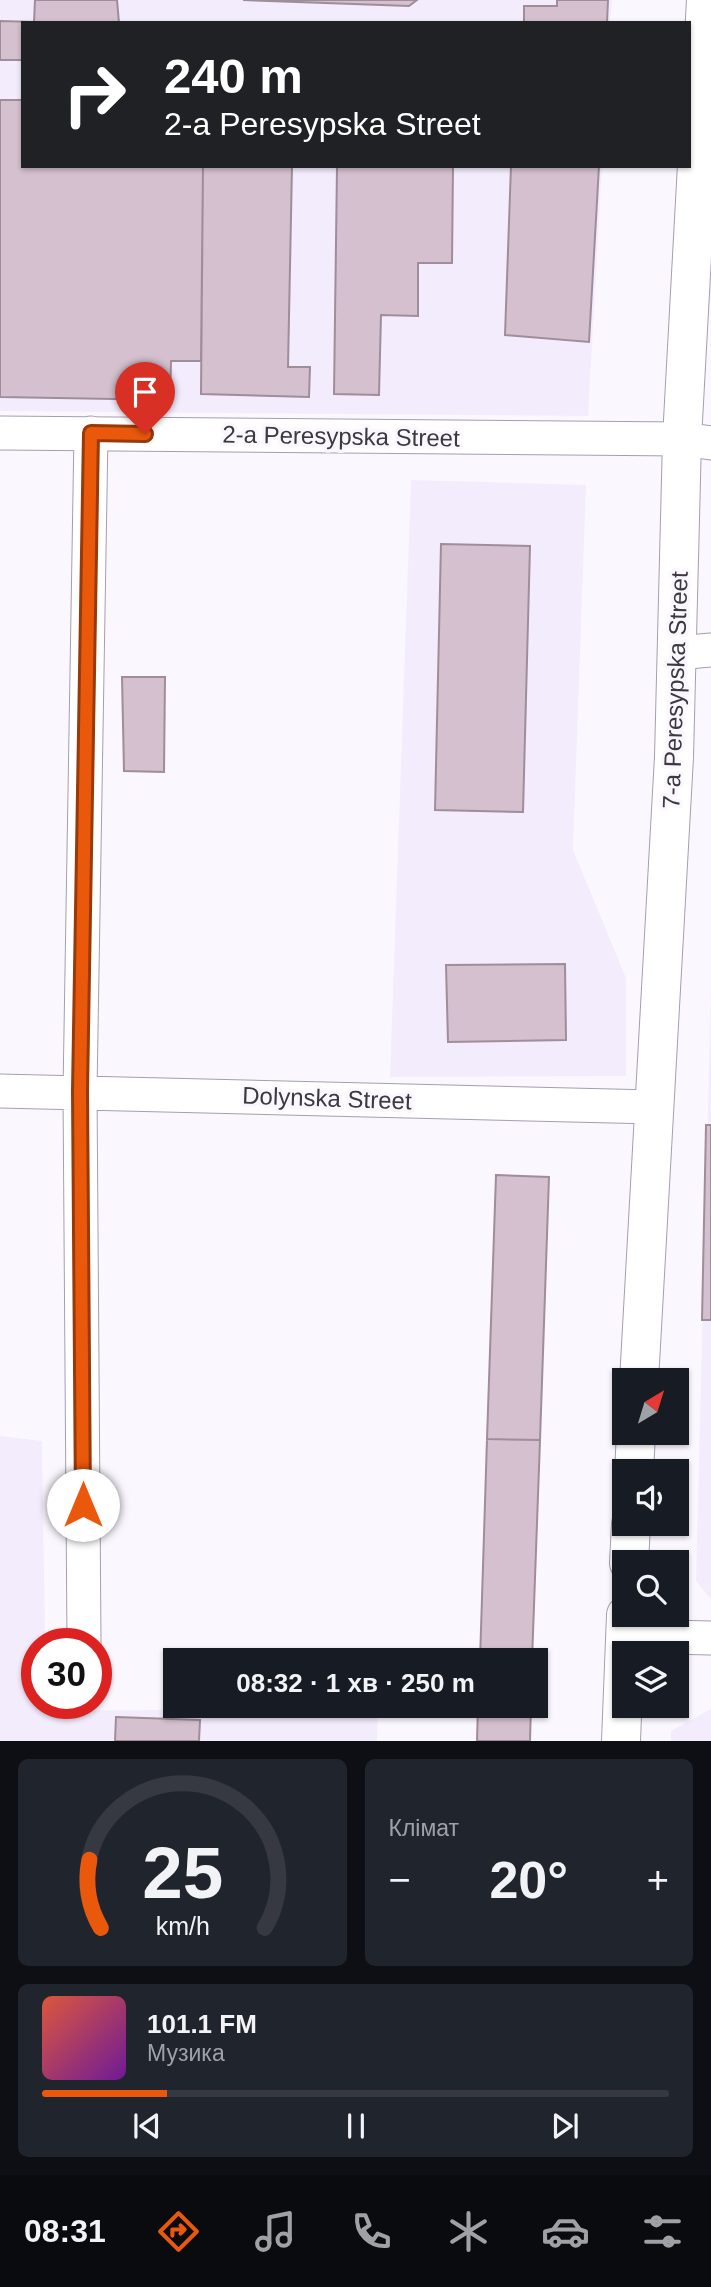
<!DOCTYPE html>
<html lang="uk">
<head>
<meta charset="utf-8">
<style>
	body { margin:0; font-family:Arial,sans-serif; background:#20242c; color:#f1f3f6; height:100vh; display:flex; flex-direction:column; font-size:26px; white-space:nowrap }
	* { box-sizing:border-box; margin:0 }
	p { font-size:23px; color:#9ea1a6 }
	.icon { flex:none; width:38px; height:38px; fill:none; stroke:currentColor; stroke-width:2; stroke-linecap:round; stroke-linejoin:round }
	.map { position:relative; height:1741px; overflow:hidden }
	.details { display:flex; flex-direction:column; gap:18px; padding:18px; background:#0d0f14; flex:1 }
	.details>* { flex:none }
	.banner { position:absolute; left:21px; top:21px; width:670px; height:147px; border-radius:0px; box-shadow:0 2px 5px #0004; background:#202124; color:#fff; overflow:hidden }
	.needle { width:46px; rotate:38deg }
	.controls { position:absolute; left:612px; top:1368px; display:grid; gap:14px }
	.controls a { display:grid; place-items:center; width:77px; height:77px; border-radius:0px; background:#171b24; box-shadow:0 2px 5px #0004; font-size:35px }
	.speed { position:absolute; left:21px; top:1628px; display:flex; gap:14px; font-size:35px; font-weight:700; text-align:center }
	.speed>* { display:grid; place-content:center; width:91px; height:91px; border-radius:50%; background:#171b24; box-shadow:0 2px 5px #0004; line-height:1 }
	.speed .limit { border:10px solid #d22; background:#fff; color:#111 }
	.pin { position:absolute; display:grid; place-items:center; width:60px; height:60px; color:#fff; margin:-72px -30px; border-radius:50% 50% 50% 0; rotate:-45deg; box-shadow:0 0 7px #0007 }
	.pin .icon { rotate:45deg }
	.me { position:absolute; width:77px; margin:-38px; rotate:0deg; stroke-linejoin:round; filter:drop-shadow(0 0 5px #0008) }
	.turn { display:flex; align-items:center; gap:24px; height:147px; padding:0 28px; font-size:32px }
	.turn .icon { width:91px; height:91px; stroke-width:2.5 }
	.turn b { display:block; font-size:49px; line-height:60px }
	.big { font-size:52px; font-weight:800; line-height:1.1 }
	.details .widget { flex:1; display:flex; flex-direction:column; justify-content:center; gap:10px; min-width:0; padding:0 24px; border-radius:10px; background:#20242c }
	.details .dial { align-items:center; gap:0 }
	.dial svg { height:182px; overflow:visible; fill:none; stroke:#363941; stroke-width:7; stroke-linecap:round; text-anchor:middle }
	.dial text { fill:#f1f3f6; stroke:none }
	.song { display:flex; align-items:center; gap:21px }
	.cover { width:84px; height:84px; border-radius:10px; background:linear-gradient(135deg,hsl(10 70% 55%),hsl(280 70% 35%)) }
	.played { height:7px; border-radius:4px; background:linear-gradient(90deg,#ea580c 20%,#363941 20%) }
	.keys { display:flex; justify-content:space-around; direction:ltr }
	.heat { display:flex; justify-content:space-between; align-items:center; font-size:38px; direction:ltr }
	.details .tiles { flex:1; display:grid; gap:18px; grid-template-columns:1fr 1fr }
	.widget:last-child { grid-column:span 2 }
	.trip { position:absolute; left:163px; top:1648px; width:385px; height:70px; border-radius:0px; background:#171b24; box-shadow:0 2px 5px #0004; font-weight:800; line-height:70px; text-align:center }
	.menu { display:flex; height:112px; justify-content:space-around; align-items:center; background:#090b0e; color:#9ea1a6 }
	.menu .icon { width:49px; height:49px }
	.menu .active { color:#ea580c }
	.menu b { font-size:32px; color:#f1f3f6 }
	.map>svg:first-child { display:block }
	.built { fill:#f3ecfc }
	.building { fill:#d4c0ce; stroke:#9f8d9a; stroke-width:2 }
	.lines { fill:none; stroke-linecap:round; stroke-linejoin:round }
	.minor-casing { stroke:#a69db0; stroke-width:35 }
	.major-casing { stroke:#a69db0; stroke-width:40 }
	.minor { stroke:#fff; stroke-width:33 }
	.major { stroke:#fff; stroke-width:38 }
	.route-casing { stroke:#983908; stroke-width:18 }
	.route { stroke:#ea580c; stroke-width:12 }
	.labels { text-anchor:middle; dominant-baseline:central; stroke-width:7; stroke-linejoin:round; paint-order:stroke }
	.street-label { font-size:24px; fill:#3d3941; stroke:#fbf7ff }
</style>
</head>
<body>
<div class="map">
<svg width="711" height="1741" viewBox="0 0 711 1741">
	<rect width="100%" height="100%" fill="#fbf7ff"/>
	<path class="built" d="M0,0H612L610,23H23V166H602L588,416L0,411Z
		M411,480L586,485L573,850L626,978V1076L390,1077Z
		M711,989V1599L696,1581Z
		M0,1436L42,1441L45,1643H37V1703H46V1711L378,1708L377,1741H0Z
		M711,1709V1741H671V1731Z"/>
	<path class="building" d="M35,0H117L119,23H23V60H0V21L34,22Z
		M243,0H417L409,6Z
		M557,0H608L607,23H524V6H557Z
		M0,100H23V166H203L201,361H171L170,400L0,397Z
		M203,166H292L288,367H310L309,397L201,394Z
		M337,166H453L452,263H418V316L381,315L379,395L334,394Z
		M511,166H599L589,342L505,335Z
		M441,544L530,546L523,812L435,810Z
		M122,677H165L164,772L124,771Z
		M565,964L566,1040L448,1042L446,965Z
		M706,1125H711V1320H702Z
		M496,1175L549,1177L540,1440L487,1439Z
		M487,1439L540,1440L532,1661H480Z
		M478,1706H531L530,1741H477Z
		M116,1717L200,1720L199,1741H115Z"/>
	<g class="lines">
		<g class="minor-casing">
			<path id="minor" d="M0,433L682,439L711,443
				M678,653L711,650
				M0,1091L654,1107
				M625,1636L711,1638
				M84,1643L80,1091L91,433"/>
		</g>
		<g class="major-casing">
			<path id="major" d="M639,1381L674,757L682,439L706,0
				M634,1472L636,1433
				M629,1563L631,1524
				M621,1741L626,1615"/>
		</g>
		<use href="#minor" class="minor"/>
		<use href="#major" class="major"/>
	</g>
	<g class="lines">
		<g class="route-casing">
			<path id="route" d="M83,1505L80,1091L91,433L145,434"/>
		</g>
		<use href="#route" class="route"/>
	</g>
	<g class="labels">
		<g class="street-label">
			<text transform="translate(341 436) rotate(1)">2-a Peresypska Street</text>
			<text transform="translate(675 690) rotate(-88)">7-a Peresypska Street</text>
			<text transform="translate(327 1098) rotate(2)">Dolynska Street</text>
		</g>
	</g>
</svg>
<div class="controls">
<a><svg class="needle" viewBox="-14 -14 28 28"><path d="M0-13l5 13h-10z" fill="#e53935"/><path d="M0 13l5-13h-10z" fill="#9ea1a6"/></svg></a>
<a><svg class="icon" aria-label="sound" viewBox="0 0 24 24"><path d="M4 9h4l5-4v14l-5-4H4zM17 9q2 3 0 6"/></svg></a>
<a><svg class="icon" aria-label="search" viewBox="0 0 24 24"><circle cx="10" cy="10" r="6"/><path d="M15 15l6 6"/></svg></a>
<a><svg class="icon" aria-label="layers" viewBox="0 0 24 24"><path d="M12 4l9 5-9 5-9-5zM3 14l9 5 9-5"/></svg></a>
</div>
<div class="speed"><div class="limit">30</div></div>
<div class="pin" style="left:145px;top:434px;background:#d93025"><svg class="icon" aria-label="arrive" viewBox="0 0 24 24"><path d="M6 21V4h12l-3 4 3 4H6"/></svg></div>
<svg class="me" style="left:83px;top:1505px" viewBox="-20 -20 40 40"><circle r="19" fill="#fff"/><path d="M0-13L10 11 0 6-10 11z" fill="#ea580c"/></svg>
<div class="trip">08:32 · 1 хв · 250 m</div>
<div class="banner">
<div class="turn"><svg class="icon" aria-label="right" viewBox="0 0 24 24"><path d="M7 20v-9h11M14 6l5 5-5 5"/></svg><div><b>240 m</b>2-a Peresypska Street</div></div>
</div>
</div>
<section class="details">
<div class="tiles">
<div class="widget dial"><svg viewBox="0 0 100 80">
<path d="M14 69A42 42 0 1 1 86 69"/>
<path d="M14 69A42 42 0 0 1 9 39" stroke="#ea580c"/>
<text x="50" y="56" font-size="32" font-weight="700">25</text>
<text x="50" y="72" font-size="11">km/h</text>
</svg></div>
<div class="widget"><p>Клімат</p>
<div class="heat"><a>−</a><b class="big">20°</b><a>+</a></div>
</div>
<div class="widget">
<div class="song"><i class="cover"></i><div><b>101.1 FM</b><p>Музика</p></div></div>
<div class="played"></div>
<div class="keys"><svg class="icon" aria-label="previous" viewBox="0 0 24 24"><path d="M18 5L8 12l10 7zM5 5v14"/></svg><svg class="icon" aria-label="pause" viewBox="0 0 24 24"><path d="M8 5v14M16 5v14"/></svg><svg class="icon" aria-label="next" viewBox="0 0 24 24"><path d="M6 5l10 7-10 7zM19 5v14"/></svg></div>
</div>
</div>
</section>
<nav class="menu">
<b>08:31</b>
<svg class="icon active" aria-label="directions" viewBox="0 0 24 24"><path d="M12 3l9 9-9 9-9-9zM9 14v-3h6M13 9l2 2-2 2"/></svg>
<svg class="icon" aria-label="music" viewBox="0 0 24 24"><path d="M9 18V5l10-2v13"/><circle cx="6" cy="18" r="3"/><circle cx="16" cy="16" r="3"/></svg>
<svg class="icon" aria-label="phone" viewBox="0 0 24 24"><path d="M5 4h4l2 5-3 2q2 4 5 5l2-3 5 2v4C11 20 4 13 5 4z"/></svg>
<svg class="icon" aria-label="climate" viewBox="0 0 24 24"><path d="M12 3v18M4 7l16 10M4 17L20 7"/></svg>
<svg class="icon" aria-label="car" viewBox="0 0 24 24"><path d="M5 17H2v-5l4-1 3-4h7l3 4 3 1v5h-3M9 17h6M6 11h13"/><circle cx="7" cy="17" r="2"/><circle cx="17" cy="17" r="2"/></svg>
<svg class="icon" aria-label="filters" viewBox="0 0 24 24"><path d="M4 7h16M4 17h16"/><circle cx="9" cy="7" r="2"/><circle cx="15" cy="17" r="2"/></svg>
</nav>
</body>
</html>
